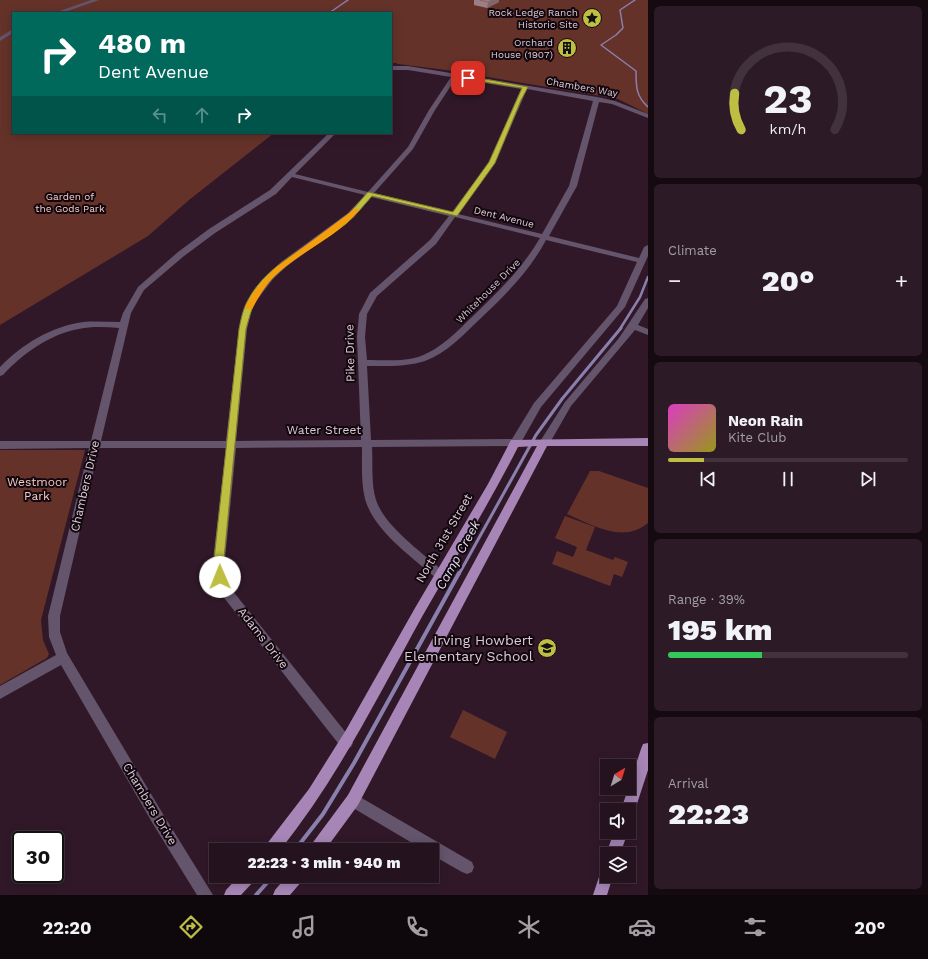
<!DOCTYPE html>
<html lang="en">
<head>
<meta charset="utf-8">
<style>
	body { margin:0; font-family:"Work Sans",sans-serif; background:#2c1b27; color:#f1f3f6; height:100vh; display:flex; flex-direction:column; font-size:15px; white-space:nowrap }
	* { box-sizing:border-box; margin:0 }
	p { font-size:13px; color:#a39ea4 }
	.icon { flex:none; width:22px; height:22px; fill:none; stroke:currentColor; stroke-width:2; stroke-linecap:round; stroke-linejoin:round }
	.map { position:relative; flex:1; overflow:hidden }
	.panel { display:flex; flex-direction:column; gap:6px; padding:6px; background:#140a10; width:280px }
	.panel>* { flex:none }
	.top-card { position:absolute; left:12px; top:12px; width:380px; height:122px; border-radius:0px; box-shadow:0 2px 10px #0003,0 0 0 1px #41323c; background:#00695c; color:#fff; overflow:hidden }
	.needle { width:26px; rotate:38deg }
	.buttons { position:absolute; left:600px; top:759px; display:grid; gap:8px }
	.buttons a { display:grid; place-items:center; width:36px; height:36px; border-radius:0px; background:#24121e; box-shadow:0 2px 10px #0003,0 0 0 1px #41323c; font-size:20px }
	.speed { position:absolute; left:12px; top:831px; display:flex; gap:8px; font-size:20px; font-weight:700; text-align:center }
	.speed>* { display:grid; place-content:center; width:52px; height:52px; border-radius:50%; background:#24121e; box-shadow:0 2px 10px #0003,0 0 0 1px #41323c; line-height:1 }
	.speed .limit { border:2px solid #111; border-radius:6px; background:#fff; color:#111 }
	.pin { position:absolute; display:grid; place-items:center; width:34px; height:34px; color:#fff; margin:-17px; border-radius:8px; box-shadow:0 2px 6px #0006 }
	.me { position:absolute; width:44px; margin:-22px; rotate:359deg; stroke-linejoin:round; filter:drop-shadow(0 0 3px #0008) }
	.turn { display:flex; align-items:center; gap:14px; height:84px; padding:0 20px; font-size:18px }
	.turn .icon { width:52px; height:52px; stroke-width:2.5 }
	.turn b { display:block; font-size:28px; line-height:34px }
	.lanes { display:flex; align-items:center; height:38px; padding:0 20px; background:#0003; justify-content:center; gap:20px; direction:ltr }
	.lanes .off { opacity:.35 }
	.big { font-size:30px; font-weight:800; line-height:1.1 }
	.panel .card { flex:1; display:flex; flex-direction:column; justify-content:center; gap:6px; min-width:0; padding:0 14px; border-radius:6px; background:#2c1b27 }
	.panel .dial { align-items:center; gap:0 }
	.dial svg { height:104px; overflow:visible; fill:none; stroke:#41323c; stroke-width:7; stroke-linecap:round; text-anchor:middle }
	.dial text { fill:#f1f3f6; stroke:none }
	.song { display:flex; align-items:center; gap:12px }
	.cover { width:48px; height:48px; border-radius:6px; background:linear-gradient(135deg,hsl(310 70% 55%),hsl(60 70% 35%)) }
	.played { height:4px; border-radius:2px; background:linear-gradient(90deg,#bebf42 15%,#41323c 15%) }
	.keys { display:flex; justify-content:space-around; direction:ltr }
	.heat { display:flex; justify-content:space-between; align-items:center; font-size:22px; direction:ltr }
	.charge { height:6px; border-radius:3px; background:linear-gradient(90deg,#34c759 39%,#41323c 0) }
	.trip { position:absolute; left:209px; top:843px; width:230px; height:40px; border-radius:0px; background:#24121e; box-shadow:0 2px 10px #0003,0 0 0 1px #41323c; font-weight:800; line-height:40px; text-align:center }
	.tabs { display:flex; height:64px; justify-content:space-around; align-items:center; background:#0e070c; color:#a39ea4 }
	.tabs .icon { width:28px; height:28px }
	.tabs .selected { color:#bebf42 }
	.tabs b { font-size:18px; color:#f1f3f6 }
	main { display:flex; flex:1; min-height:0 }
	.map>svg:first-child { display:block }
	.green { fill:#643229 }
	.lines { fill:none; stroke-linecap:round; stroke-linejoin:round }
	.stream-far3 { stroke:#8a80ad; stroke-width:1.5 }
	.stream-far2 { stroke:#8a80ad; stroke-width:2.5 }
	.stream-far1 { stroke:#8a80ad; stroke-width:3 }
	.stream { stroke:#8a80ad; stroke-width:4 }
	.minor { fill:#64546c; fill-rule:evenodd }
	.major { fill:#a786b7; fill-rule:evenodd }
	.wall { fill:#9e7e84 }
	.shaded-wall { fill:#81666b }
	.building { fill:#b89299; stroke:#81666b }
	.route { fill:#bebf42; stroke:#7c7c2b }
	.slow { fill:#f59e0b }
	.labels { text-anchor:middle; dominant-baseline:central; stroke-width:4; stroke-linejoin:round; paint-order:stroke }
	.far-poi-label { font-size:10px; fill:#dccbd6; stroke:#12070e; text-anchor:end }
	.far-street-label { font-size:10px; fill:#dccbd6; stroke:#12070e }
	.far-park-label { font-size:10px; fill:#f5cbc3; stroke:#12070e }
	.street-label { font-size:12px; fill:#dccbd6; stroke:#12070e }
	.park-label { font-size:12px; fill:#f5cbc3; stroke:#12070e }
	.water-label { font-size:13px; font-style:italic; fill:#dfdef0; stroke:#12070e }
	.near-poi-label { font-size:14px; fill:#dccbd6; stroke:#12070e; text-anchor:end }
</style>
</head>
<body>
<main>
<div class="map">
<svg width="648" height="895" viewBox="0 0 648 895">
	<rect width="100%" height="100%" fill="#301828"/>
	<path class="green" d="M0,0H648V114L618,99L607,97L446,70L398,64L396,63H391V13H13V133H274L189,200L148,236L0,325Z
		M0,450H85L41,620L43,640L49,654L47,658L0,685Z
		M590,471H599L648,488V523C623,544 592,525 567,514Z
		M565,516L595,527L586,550L613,560L615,557L628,562L622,577L614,574L610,586L552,564L557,551L573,557L577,547L555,538Z
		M463,710L507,732L495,759L450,737Z"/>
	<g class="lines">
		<path class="stream-far3" d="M635,0L620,10L623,28L616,35L601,45L636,71C636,87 636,96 648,107
			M332,11L348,0"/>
		<path class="stream-far2" d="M620,329L640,297L648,277"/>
		<path class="stream-far1" d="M459,574L536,435L562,399L621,328"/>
		<path class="stream" d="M295,850L323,814L354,763L459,573
			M256,895L273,876"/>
		<path class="minor" d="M91,0H99L62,13H54Z
			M13,29V33L0,41V37Z
			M391,66H408L597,97L615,101L648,114V118L612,104L599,102L577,186L549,236L639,258L644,247L648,245V256L625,307L541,407L519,446L372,447C373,464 371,484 376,500C385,527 423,553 444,572L446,575L444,578L440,580L436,578C412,557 374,531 365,499C361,483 362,464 362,447L236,448L224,569L228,585L351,739L353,743L351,747L346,749L341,747L225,599L217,586L212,569L226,448H99L60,616V632L67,653L163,814L213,895H197L153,824L61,665L0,699V686L56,655L49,637L48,616L89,448L0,449V441H91L119,328C106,327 92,326 79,329C50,334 22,354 3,375L0,376V367C21,345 52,326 83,322C96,321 108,322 120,322L123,313L138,287L178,252L209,229L270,190L329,133H336L295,174L368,192L408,147L429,110L451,77L408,70H391ZM456,78L521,89L489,163L452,212L374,193L413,149L435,110ZM527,89L593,101L569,186L542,234L458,214L495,163ZM292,177L365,195L348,213L281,262L267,275L249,299L244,308L239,329L226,441H101L131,313L144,290L184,256L215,233L276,194ZM371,197L449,216L430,240L370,293L359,314L357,337L361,440L236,441L247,329L252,308L257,300L273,279L287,266L354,217ZM455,217L540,238C521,270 498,292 472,317C457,331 442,348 421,356C404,362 384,360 367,360L365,337L367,314L377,296L436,244ZM546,240L637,262L617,306L534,403L512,439L371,440L367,366C386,366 406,367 425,361C447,353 463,335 480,319C506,294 529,272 546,240Z
			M648,298V308L638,325L648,329V335L635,330L571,406L548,446H540L539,443L565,402L619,338L645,299Z
			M353,793L472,862L474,867L472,872L467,874L462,872L432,855V850H424L348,805L346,800L348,795Z"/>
		<path class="major" d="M648,438V446H547L358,805L325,850H309L311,845L348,795L537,446L518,447C489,504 455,559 423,615C378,696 338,778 280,850H264L266,845L309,789L346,730L415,608L488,484L511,440Z
			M648,743V770L635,810L633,815L629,817V810H621L641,749L643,744Z
			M614,832H628L620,854H607V857L606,854Z
			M607,866V876H613L607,895H593L602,868Z
			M239,876H256L254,881L241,895H224L226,890Z
			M287,876H304L302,881L290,895H273L275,890Z"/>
	</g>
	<path class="wall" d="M474,0H499V2L487,8L474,5Z"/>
	<path class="shaded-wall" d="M492,0H499V2L487,8L488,2Z"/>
	<path class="building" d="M480,0H492L488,2Z"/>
	<path class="route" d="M468,76L528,87L521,100L495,163L457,216L372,196C364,205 356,215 347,223C317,247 275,265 256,300C251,309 249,319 246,329L223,569L225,577L223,580L220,581L216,580L213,569L239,329C241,319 243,309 248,300C268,262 312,247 343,219C352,211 360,201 368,192L453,212L489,162L522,88L466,79V78Z"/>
	<path class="slow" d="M356,208L359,210C338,236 304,250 279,272C267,282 260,295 252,309H246L245,307L255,290L274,269Z"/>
	<defs>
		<g id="sight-disc" transform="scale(1)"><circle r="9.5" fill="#bebf42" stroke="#12070e"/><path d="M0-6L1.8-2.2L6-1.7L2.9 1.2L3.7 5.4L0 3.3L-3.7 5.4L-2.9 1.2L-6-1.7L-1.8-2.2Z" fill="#111"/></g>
		<g id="building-disc" transform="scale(1)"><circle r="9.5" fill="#bebf42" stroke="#12070e"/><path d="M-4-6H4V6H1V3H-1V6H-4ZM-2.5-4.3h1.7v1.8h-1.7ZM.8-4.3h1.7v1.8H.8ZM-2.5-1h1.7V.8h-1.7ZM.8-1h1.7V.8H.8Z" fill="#111"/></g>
		<g id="school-disc" transform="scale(1)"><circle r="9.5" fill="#bebf42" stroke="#12070e"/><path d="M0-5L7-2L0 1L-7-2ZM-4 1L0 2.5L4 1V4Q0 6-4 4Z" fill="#111"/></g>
	</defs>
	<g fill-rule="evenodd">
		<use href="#sight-disc" x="592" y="18"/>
		<use href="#building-disc" x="567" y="48"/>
		<use href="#school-disc" x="547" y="648"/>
	</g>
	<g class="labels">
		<g class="far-poi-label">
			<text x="578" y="12">Rock Ledge Ranch<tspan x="578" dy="12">Historic Site</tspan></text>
			<text x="553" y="42">Orchard<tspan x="553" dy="12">House (1907)</tspan></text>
		</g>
		<g class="far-street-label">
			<text transform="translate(582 87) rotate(10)">Chambers Way</text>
			<text transform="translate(504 217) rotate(14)">Dent Avenue</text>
			<text transform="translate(488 291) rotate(-45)">Whitehouse Drive</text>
		</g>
		<g class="far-park-label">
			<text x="70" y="196">Garden of<tspan x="70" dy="12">the Gods Park</tspan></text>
		</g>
		<g class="street-label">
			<text transform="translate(350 353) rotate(-91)">Pike Drive</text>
			<text x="324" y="430">Water Street</text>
			<text transform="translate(85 486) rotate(-77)">Chambers Drive</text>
			<text transform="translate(444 538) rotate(-60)">North 31st Street</text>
			<text transform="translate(263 638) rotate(52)">Adams Drive</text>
			<text transform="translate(150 804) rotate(59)">Chambers Drive</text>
		</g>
		<g class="park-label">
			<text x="37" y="482">Westmoor<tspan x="37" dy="14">Park</tspan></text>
		</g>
		<g class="water-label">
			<text transform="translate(458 555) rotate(-61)">Camp Creek</text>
		</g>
		<g class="near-poi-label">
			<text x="533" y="640">Irving Howbert<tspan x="533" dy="16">Elementary School</tspan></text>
		</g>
	</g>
</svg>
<div class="buttons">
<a><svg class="needle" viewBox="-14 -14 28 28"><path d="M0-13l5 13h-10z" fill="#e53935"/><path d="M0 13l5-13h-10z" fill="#a39ea4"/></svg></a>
<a><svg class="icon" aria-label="sound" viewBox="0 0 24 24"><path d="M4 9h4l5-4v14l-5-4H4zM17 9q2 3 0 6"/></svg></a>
<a><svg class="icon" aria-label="layers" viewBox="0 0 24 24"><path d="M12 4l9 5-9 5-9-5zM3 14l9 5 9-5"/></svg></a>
</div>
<div class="speed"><div class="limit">30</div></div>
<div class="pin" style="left:468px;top:78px;background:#d93025"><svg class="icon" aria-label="arrive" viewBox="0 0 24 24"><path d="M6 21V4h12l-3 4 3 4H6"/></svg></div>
<svg class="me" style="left:220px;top:577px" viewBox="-20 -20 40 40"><circle r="19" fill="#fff"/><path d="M0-13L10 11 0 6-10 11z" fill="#bebf42"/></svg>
<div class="trip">22:23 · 3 min · 940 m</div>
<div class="top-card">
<div class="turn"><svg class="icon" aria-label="right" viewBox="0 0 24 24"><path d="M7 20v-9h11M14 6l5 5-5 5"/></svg><div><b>480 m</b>Dent Avenue</div></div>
<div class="lanes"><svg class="icon off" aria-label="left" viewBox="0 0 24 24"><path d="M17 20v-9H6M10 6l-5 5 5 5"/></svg><svg class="icon off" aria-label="ahead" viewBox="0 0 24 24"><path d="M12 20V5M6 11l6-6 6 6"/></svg><svg class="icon" aria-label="right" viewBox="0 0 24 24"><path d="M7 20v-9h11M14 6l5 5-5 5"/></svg></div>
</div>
</div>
<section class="panel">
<div class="card dial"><svg viewBox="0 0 100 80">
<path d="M14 69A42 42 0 1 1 86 69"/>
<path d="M14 69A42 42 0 0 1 9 41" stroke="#bebf42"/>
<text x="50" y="56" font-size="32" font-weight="700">23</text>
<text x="50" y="72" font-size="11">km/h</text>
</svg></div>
<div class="card"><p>Climate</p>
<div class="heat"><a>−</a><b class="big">20°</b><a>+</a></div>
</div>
<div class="card">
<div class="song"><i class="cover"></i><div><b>Neon Rain</b><p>Kite Club</p></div></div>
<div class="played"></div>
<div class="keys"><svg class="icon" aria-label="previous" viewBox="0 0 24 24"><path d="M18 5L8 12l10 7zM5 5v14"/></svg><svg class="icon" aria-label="pause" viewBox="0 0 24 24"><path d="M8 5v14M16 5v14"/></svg><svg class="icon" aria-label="next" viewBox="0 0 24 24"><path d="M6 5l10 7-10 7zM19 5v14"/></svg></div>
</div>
<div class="card"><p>Range · 39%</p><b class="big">195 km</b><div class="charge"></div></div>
<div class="card"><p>Arrival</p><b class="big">22:23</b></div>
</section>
</main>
<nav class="tabs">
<b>22:20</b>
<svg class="icon selected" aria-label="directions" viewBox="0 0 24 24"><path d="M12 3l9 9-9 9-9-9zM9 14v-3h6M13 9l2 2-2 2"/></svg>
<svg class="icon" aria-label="music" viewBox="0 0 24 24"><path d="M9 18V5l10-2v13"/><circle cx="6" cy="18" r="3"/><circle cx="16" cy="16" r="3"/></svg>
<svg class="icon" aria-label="phone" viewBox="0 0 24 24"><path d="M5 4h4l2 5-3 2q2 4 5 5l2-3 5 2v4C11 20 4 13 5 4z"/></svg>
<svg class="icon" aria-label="climate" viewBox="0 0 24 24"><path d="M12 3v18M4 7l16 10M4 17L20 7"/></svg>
<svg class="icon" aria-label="car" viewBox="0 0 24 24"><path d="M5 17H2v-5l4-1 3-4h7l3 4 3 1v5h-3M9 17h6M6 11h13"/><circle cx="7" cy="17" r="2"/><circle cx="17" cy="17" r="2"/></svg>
<svg class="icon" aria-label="filters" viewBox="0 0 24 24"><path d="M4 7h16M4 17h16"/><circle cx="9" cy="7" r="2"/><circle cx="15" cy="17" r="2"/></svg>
<b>20°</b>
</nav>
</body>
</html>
